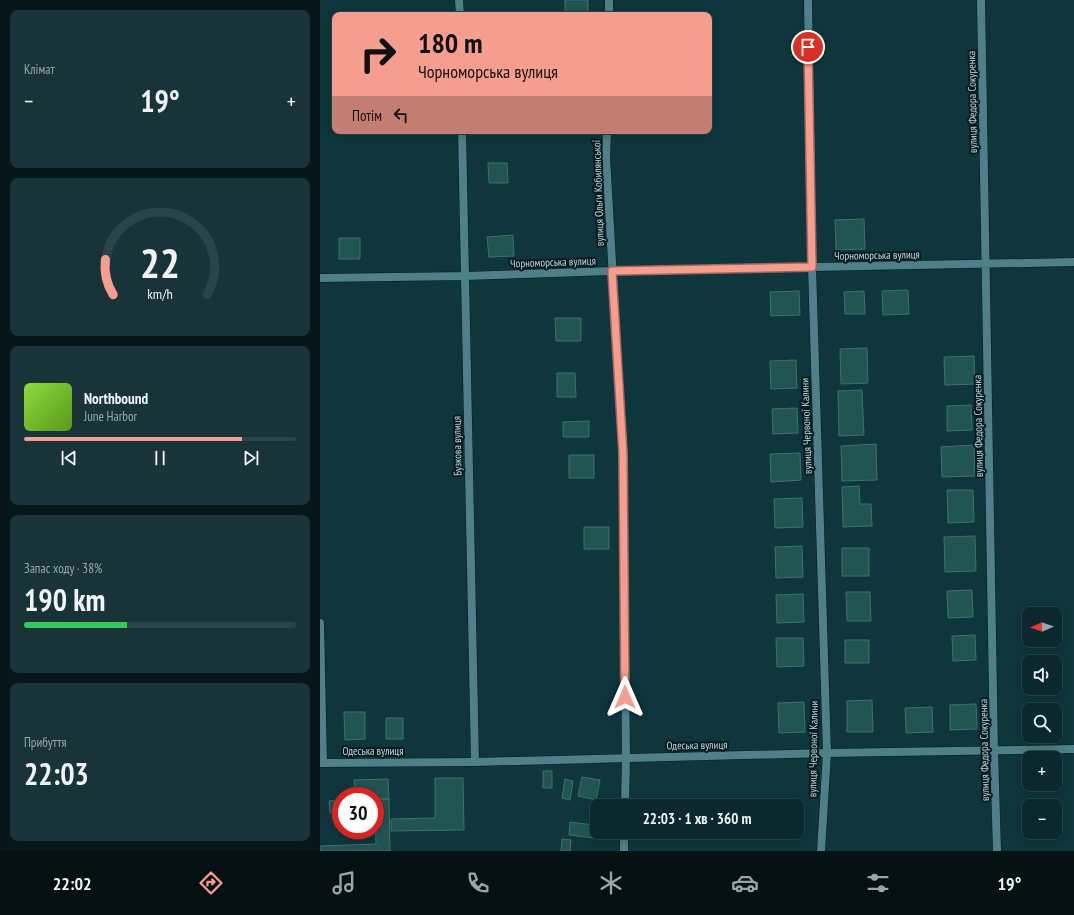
<!DOCTYPE html>
<html lang="uk">
<head>
<meta charset="utf-8">
<style>
	body { margin:0; font-family:"PT Sans Narrow",sans-serif; background:#183439; color:#f1f3f6; height:100vh; display:flex; flex-direction:column; font-size:15px; white-space:nowrap }
	* { box-sizing:border-box; margin:0 }
	p { font-size:13px; color:#99a6aa }
	.icon { flex:none; width:22px; height:22px; fill:none; stroke:currentColor; stroke-width:2; stroke-linecap:round; stroke-linejoin:round }
	.map { position:relative; flex:1; overflow:hidden }
	.side { display:flex; flex-direction:column; gap:10px; padding:10px; background:#061619; width:320px }
	.side>* { flex:none }
	.banner { position:absolute; left:12px; top:12px; width:380px; height:122px; border-radius:8px; box-shadow:0 2px 10px #0003,0 0 0 1px #2a4449; background:#f59d8f; color:#111; overflow:hidden }
	.needle { width:26px; rotate:268deg }
	.buttons { position:absolute; left:702px; top:607px; display:grid; gap:8px }
	.buttons a { display:grid; place-items:center; width:40px; height:40px; border-radius:8px; background:#0a282d; box-shadow:0 2px 10px #0003,0 0 0 1px #2a4449; font-size:20px }
	.speed { position:absolute; left:12px; top:787px; display:flex; gap:8px; font-size:20px; font-weight:700; text-align:center }
	.speed>* { display:grid; place-content:center; width:52px; height:52px; border-radius:50%; background:#0a282d; box-shadow:0 2px 10px #0003,0 0 0 1px #2a4449; line-height:1 }
	.speed .limit { border:6px solid #d22; background:#fff; color:#111 }
	.pin { position:absolute; display:grid; place-items:center; width:34px; height:34px; color:#fff; margin:-17px; border:2px solid #fff; border-radius:50%; box-shadow:0 1px 4px #0007 }
	.me { position:absolute; width:44px; margin:-22px; rotate:0deg; stroke-linejoin:round; filter:drop-shadow(0 0 3px #0008) }
	.turn { display:flex; align-items:center; gap:14px; height:84px; padding:0 20px; font-size:18px }
	.turn .icon { width:52px; height:52px; stroke-width:2.5 }
	.turn b { display:block; font-size:28px; line-height:34px }
	.then { display:flex; align-items:center; height:38px; padding:0 20px; background:#0003; gap:8px; font-size:15px }
	.big { font-size:30px; font-weight:700; line-height:1.1 }
	.side .widget { flex:1; display:flex; flex-direction:column; justify-content:center; gap:6px; min-width:0; padding:0 14px; border-radius:8px; background:#183439 }
	.side .dial { align-items:center; gap:0 }
	.dial svg { height:104px; overflow:visible; fill:none; stroke:#2a4449; stroke-width:7; stroke-linecap:round; text-anchor:middle }
	.dial text { fill:#f1f3f6; stroke:none }
	.song { display:flex; align-items:center; gap:12px }
	.cover { width:48px; height:48px; border-radius:6px; background:linear-gradient(135deg,hsl(90 70% 55%),hsl(90 70% 35%)) }
	.played { height:4px; border-radius:2px; background:linear-gradient(90deg,#f59d8f 80%,#2a4449 80%) }
	.keys { display:flex; justify-content:space-around; direction:ltr }
	.heat { display:flex; justify-content:space-between; align-items:center; font-size:22px; direction:ltr }
	.charge { height:6px; border-radius:3px; background:linear-gradient(90deg,#34c759 38%,#2a4449 0) }
	.trip { position:absolute; left:270px; top:799px; width:214px; height:40px; border-radius:8px; background:#0a282d; box-shadow:0 2px 10px #0003,0 0 0 1px #2a4449; font-weight:700; line-height:40px; text-align:center }
	.tab-bar { display:flex; height:64px; justify-content:space-around; align-items:center; background:#041012; color:#99a6aa }
	.tab-bar .icon { width:28px; height:28px }
	.tab-bar .on { color:#f59d8f }
	.tab-bar b { font-size:18px; color:#f1f3f6 }
	main { display:flex; flex:1; min-height:0 }
	.map>svg:first-child { display:block }
	.building { fill:#205552; stroke:#3e716e }
	.lines { fill:none; stroke-linecap:round; stroke-linejoin:round }
	.minor-casing { stroke:#021c20; stroke-width:9 }
	.tertiary-casing { stroke:#021c20; stroke-width:9 }
	.minor { stroke:#4d8088; stroke-width:8 }
	.tertiary { stroke:#4d8088; stroke-width:8 }
	.route-casing { stroke:#9f665d; stroke-width:10 }
	.route { stroke:#f59d8f; stroke-width:7 }
	.labels { text-anchor:middle; dominant-baseline:central; stroke-width:4; stroke-linejoin:round; paint-order:stroke }
	.street-label { font-size:11px; fill:#bfd8dd; stroke:#061b1f }
</style>
</head>
<body>
<main>
<section class="side">
<div class="widget"><p>Клімат</p>
<div class="heat"><a>−</a><b class="big">19°</b><a>+</a></div>
</div>
<div class="widget dial"><svg viewBox="0 0 100 80">
<path d="M14 69A42 42 0 1 1 86 69"/>
<path d="M14 69A42 42 0 0 1 8 42" stroke="#f59d8f"/>
<text x="50" y="56" font-size="32" font-weight="700">22</text>
<text x="50" y="72" font-size="11">km/h</text>
</svg></div>
<div class="widget">
<div class="song"><i class="cover"></i><div><b>Northbound</b><p>June Harbor</p></div></div>
<div class="played"></div>
<div class="keys"><svg class="icon" aria-label="previous" viewBox="0 0 24 24"><path d="M18 5L8 12l10 7zM5 5v14"/></svg><svg class="icon" aria-label="pause" viewBox="0 0 24 24"><path d="M8 5v14M16 5v14"/></svg><svg class="icon" aria-label="next" viewBox="0 0 24 24"><path d="M6 5l10 7-10 7zM19 5v14"/></svg></div>
</div>
<div class="widget"><p>Запас ходу · 38%</p><b class="big">190 km</b><div class="charge"></div></div>
<div class="widget"><p>Прибуття</p><b class="big">22:03</b></div>
</section>
<div class="map">
<svg width="754" height="851" viewBox="0 0 754 851">
	<rect width="100%" height="100%" fill="#0e363c"/>
	<path class="building" d="M245,0H268V13L245,12Z
		M168,163H187L188,183H169Z
		M544,219L545,249L516,250L515,220Z
		M193,235L194,256L169,257L167,237Z
		M19,238H40V259H19Z
		M588,290L589,314L563,315L562,291Z
		M479,291L480,315L451,316L450,292Z
		M544,291L545,314H525L524,292Z
		M235,318H261V341H236Z
		M547,348L548,383L521,384L520,349Z
		M654,356L655,384L625,385L624,357Z
		M476,360L477,388L451,389L450,361Z
		M237,373H255L256,397H237Z
		M542,390L544,435L519,436L518,391Z
		M651,405L652,430L627,431V406Z
		M477,408L478,433L453,434L452,409Z
		M269,421V437H243V422Z
		M556,444L557,480L522,481L521,446Z
		M654,445L655,476L622,477L621,447Z
		M480,453L481,480L451,482L450,454Z
		M249,455H274V478H249Z
		M539,486L540,504H551L552,526L523,527L522,487Z
		M627,490H653L654,522L628,523Z
		M482,498L483,527L455,528L454,499Z
		M264,527H289V549H264Z
		M655,536L656,571L625,572L624,537Z
		M482,546L483,577L456,578L455,547Z
		M522,548H549V576H522Z
		M652,590L653,617L628,618L627,591Z
		M526,592H550L551,621H527Z
		M483,594L484,622L457,623L456,595Z
		M655,635L656,660L633,661L632,636Z
		M456,638H483L484,666L457,667Z
		M525,640H549V663H525Z
		M552,700L553,732H527V701Z
		M484,702L485,732L459,733L458,703Z
		M656,704L657,729L630,730V705Z
		M612,707L613,732L586,733L585,708Z
		M24,712H45V739L25,740Z
		M66,718H83V739H66Z
		M223,771H232V788H223Z
		M262,777L280,780L276,800L258,796Z
		M115,778H143L144,830L71,831V819L115,818Z
		M68,779L69,799H55V796H35L34,780Z
		M245,779L253,781L250,800L242,798Z
		M55,799H61V812H55Z
		M61,799H69L70,851H0V846L56,844L55,812H61Z
		M21,800V813H10L9,801Z
		M250,822L274,825L273,838L249,835Z
		M242,839L251,840L250,851H241Z"/>
	<g class="lines">
		<g class="minor-casing">
			<path id="minor" d="M139,0L140,15
				M289,0V15
				M488,0L492,267L507,753L501,851
				M661,0L674,750L677,851
				M142,131L155,762
				M287,131L286,157L303,453L306,758L305,806
				M0,278L145,276L292,271L754,262
				M0,623L3,763
				M304,851V832"/>
		</g>
		<g class="tertiary-casing">
			<path id="tertiary" d="M0,763L155,762L507,753L754,749"/>
		</g>
		<use href="#minor" class="minor"/>
		<use href="#tertiary" class="tertiary"/>
	</g>
	<g class="lines">
		<g class="route-casing">
			<path id="route" d="M305,697L303,453L292,271L492,267L488,47"/>
		</g>
		<use href="#route" class="route"/>
	</g>
	<g class="labels">
		<g class="street-label">
			<text transform="translate(652 102) rotate(-91)">вулиця Федора Сокуренка</text>
			<text transform="translate(278 193) rotate(-92)">вулиця Ольги Кобилянської</text>
			<text transform="translate(557 255) rotate(-1)">Чорноморська вулиця</text>
			<text transform="translate(233 262) rotate(-2)">Чорноморська вулиця</text>
			<text transform="translate(486 426) rotate(-92)">вулиця Червоної Калини</text>
			<text transform="translate(658 426) rotate(-91)">вулиця Федора Сокуренка</text>
			<text transform="translate(137 446) rotate(-91)">Бузкова вулиця</text>
			<text transform="translate(377 745) rotate(-1)">Одеська вулиця</text>
			<text transform="translate(493 749) rotate(-89)">вулиця Червоної Калини</text>
			<text transform="translate(664 750) rotate(-91)">вулиця Федора Сокуренка</text>
			<text x="53" y="751">Одеська вулиця</text>
		</g>
	</g>
</svg>
<div class="buttons">
<a><svg class="needle" viewBox="-14 -14 28 28"><path d="M0-13l5 13h-10z" fill="#e53935"/><path d="M0 13l5-13h-10z" fill="#99a6aa"/></svg></a>
<a><svg class="icon" aria-label="sound" viewBox="0 0 24 24"><path d="M4 9h4l5-4v14l-5-4H4zM17 9q2 3 0 6"/></svg></a>
<a><svg class="icon" aria-label="search" viewBox="0 0 24 24"><circle cx="10" cy="10" r="6"/><path d="M15 15l6 6"/></svg></a>
<a>+</a>
<a>−</a>
</div>
<div class="speed"><div class="limit">30</div></div>
<div class="pin" style="left:488px;top:47px;background:#d93025"><svg class="icon" aria-label="arrive" viewBox="0 0 24 24"><path d="M6 21V4h12l-3 4 3 4H6"/></svg></div>
<svg class="me" style="left:305px;top:697px" viewBox="-20 -20 40 40"><path d="M0-17L14 15 0 8-14 15z" fill="#f59d8f" stroke="#fff" stroke-width="4"/></svg>
<div class="trip">22:03 · 1 хв · 360 m</div>
<div class="banner">
<div class="turn"><svg class="icon" aria-label="right" viewBox="0 0 24 24"><path d="M7 20v-9h11M14 6l5 5-5 5"/></svg><div><b>180 m</b>Чорноморська вулиця</div></div>
<div class="then">Потім<svg class="icon" aria-label="left" viewBox="0 0 24 24"><path d="M17 20v-9H6M10 6l-5 5 5 5"/></svg></div>
</div>
</div>
</main>
<nav class="tab-bar">
<b>22:02</b>
<svg class="icon on" aria-label="directions" viewBox="0 0 24 24"><path d="M12 3l9 9-9 9-9-9zM9 14v-3h6M13 9l2 2-2 2"/></svg>
<svg class="icon" aria-label="music" viewBox="0 0 24 24"><path d="M9 18V5l10-2v13"/><circle cx="6" cy="18" r="3"/><circle cx="16" cy="16" r="3"/></svg>
<svg class="icon" aria-label="phone" viewBox="0 0 24 24"><path d="M5 4h4l2 5-3 2q2 4 5 5l2-3 5 2v4C11 20 4 13 5 4z"/></svg>
<svg class="icon" aria-label="climate" viewBox="0 0 24 24"><path d="M12 3v18M4 7l16 10M4 17L20 7"/></svg>
<svg class="icon" aria-label="car" viewBox="0 0 24 24"><path d="M5 17H2v-5l4-1 3-4h7l3 4 3 1v5h-3M9 17h6M6 11h13"/><circle cx="7" cy="17" r="2"/><circle cx="17" cy="17" r="2"/></svg>
<svg class="icon" aria-label="filters" viewBox="0 0 24 24"><path d="M4 7h16M4 17h16"/><circle cx="9" cy="7" r="2"/><circle cx="15" cy="17" r="2"/></svg>
<b>19°</b>
</nav>
</body>
</html>
